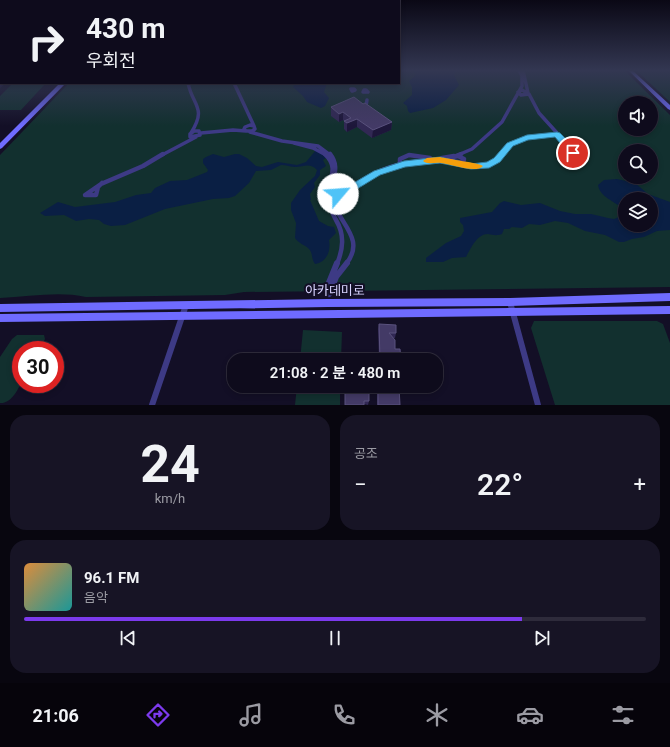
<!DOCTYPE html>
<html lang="ko">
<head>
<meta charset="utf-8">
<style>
	body { margin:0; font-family:Roboto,"Noto Sans KR",sans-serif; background:#171425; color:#f1f3f6; height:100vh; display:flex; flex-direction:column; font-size:15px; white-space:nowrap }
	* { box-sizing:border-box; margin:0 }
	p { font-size:13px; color:#9b9ba3 }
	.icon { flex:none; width:22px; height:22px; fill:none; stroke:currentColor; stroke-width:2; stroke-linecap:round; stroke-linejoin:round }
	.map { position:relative; height:405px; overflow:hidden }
	.panel { display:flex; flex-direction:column; gap:10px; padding:10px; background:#08060f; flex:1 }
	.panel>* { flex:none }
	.banner { position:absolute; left:0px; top:0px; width:400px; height:84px; box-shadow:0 2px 6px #0003,0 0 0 1px #2e2b3b; background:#0e0b1c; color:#f1f3f6; overflow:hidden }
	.controls { position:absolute; left:618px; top:96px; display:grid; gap:8px }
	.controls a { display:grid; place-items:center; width:40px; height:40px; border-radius:50%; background:#0e0b1c; box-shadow:0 2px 6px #0003,0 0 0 1px #2e2b3b; font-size:20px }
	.speed { position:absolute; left:12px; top:341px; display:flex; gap:8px; font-size:20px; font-weight:700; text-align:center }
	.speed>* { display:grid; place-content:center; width:52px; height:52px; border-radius:50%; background:#0e0b1c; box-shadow:0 2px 6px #0003,0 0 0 1px #2e2b3b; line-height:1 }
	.speed .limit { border:6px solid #d22; background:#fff; color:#111 }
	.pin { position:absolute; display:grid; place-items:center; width:34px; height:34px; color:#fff; margin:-17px; border:2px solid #fff; border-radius:50%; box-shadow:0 1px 4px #0007 }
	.me { position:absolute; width:44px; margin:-22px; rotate:63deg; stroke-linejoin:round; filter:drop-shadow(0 0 3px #0008) }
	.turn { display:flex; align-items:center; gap:14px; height:84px; padding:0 20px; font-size:18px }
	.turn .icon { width:52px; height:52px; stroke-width:2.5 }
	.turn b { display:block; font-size:28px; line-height:34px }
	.big { font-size:30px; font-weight:600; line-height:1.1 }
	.panel .card { flex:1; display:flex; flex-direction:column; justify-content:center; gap:6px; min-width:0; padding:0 14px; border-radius:16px; background:#171425 }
	.panel .dial { align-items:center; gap:0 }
	.dial b { font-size:52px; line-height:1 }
	.song { display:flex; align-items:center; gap:12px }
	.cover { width:48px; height:48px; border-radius:6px; background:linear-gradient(135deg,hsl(30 70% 55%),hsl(180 70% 35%)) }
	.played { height:4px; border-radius:2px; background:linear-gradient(90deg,#7c3aed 80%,#2e2b3b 80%) }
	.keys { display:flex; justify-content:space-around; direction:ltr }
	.heat { display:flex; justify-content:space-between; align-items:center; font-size:22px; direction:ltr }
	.panel .tiles { flex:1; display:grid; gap:10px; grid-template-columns:1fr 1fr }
	.card:last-child { grid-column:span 2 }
	.trip { position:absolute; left:227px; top:353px; width:216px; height:40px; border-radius:16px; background:#0e0b1c; box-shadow:0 2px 6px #0003,0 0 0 1px #2e2b3b; font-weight:600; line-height:40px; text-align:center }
	.tabs { display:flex; height:64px; justify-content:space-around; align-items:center; background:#06040b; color:#9b9ba3 }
	.tabs .icon { width:28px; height:28px }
	.tabs .on { color:#7c3aed }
	.tabs b { font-size:18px; color:#f1f3f6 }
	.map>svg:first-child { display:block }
	.green { fill:#12302f; fill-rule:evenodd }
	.water { fill:#0a1f44; fill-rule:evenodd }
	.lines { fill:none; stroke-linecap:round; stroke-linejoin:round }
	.street-far2 { stroke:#3d3a85; stroke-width:3.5 }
	.street-far1 { stroke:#3d3a85; stroke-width:4.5 }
	.street { stroke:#3d3a85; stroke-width:6 }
	.secondary { fill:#6f6bff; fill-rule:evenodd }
	.wall { fill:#312854 }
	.shaded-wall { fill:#1d163a }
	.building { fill:#433a66; stroke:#5a527e }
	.route { fill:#4fc3f7; stroke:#337fa1 }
	.slow { fill:#f59e0b }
	.labels { text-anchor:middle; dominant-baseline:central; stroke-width:4; stroke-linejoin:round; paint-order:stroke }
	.near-street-label { font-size:13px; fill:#d9d4ff; stroke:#130f26 }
</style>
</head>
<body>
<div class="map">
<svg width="670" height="405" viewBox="0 0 670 405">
	<rect width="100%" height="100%" fill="#130f26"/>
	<path class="green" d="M399,70H624L670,115V287L244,292L225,295L86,297C58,291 29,297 0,298V155L69,83H399ZM625,103H651V129H625ZM625,151H651V177H625ZM625,199H651V225H625Z
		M636,70H670V102Z
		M13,83H46L21,110H0V96Z
		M534,321H657L663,324L670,343V405H555L531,328Z
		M303,330L342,332L341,360H300Z
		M17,335H44L45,339L39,350H21C21,359 24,373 21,382C18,391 10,404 0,403V357L12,339Z
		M297,386H340V405H295Z"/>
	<path class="water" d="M413,70H457L454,75L459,85L446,100L433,108L410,113L408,111L407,106L403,103L412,95V87L409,81L416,75Z
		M295,83H327L324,92L329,98L325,106L321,108L307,102L303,96L293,87Z
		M316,150L327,157L323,160L326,166L320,170V175L314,183L315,187L310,194L311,200H310L319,221L328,226L334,227L336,233L329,240C331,251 327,262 315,264C311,259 313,253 309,249C304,244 299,244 295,238L296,223L291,210V203L300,190L315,176L317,170C310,162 304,167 295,167C291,167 286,165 281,165L271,170L256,171L249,183L235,196L229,198L213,199L165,209L125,225L111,226L104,224L99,220L89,219L76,221L64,215L45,216L40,213L58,202L75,207L115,202L136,195L151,193L155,188L170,181L187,180L207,172L208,170L203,163V159L206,157L213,154L224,157L235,154H239L247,158L256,166L262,167L278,162L297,165L306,162Z
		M617,179L635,183L648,194L670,202V230L657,231L644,237L632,239L624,242H619L605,235L585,231L568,223L555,221L540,225L529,224L522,228L512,227L509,229H504L502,234C497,236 493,235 488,234C477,234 471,248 466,257L452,258L443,262H426V258L446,243L461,236L464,231L463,225L460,222V218L492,212L500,203L504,201L521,205L540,203L560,211L575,214H591L608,218L614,219L622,216L623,211L622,208C614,201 600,197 598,185L604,180ZM625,199H651V225H625Z"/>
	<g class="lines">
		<path class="street-far2" d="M523,70L528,93
			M188,83C193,107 207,107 191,133
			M234,83L254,126
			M351,89H354L355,90L352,91Z
			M364,90H366L368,92H363Z
			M522,90L529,94L521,95L518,92Z
			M529,94L539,113L577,155
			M366,106L367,100
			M250,125L254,126L255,129L252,131H246L244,129L245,127Z
			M194,131H199L200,135L190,137V134Z
			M250,132L282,141L318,146L330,155
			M201,133L233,130L246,131
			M294,143L313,148L326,155
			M572,150V155
			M162,155L196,137
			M458,155L472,149L502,122L522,86V76L519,70
			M501,155C515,135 535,137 557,134"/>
		<path class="street-far1" d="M325,154C342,170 325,182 328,200C329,207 333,214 336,220C345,235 343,249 337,264
			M330,154C341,168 331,179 332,195C334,221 368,237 346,264
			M572,154V158L582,160L576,154
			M456,156L461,154
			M458,156L464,159L463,163L453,161V157Z
			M442,158L454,156
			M457,163C474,168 491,169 502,154
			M400,165V159L409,155L430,158
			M101,184L98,187L96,195H85Z
			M101,184L102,183
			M101,184L143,166L163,154
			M329,195C345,193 355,184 368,177C395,162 426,158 456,163"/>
		<path class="street" d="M337,263L326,290L329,294L336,277L347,263
			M510,302L538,405
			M152,405L186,305"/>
		<path class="secondary" d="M628,70H632L670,105V110L668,109Z
			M60,83H66L2,148L0,149V143Z
			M670,293V301L510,306L328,307L0,312V304L328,299L510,298Z
			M670,306V314L0,322V314Z"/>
	</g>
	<path class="wall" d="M363,104L392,122L391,130L372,138L357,127L347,132L344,129V121L343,120L339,122L331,116V107Z
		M379,324L396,333L395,338H393L395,349L401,360H379L378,329Z
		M345,386H397L400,405H377V387H369V401L368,405L364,404Z"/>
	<path class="shaded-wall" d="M1,74V83H6L0,88V75Z
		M343,112V120L339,122V114Z
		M357,119V127L347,132V123Z
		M392,122L391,130L372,138L373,130Z"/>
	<path class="building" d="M354,97L363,104L365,103L392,122L373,130L357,119L347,123L344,121L351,118L343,112L339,114L331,107Z
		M379,324L396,325V333H389L395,340V349H400L401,360H380Z
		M346,354H366V360H346Z
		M345,386H369V401H364V405H345Z
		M378,386H397V387H399L400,405H378Z"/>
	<linearGradient id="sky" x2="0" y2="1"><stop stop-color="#0a0815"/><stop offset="0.56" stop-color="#333752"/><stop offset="1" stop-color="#333752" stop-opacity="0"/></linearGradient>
	<rect width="670" height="126" fill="url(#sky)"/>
	<path class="route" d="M557,132L560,133L575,148L577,153L576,155H570L555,137L528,140L513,146L500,162L489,168L471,169L440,163L405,167L380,175L352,192L338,198L333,194L335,192L345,188L374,171L404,161L440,157L471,164L487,162L494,158L507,143L527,135Z"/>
	<path class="slow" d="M440,157C447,159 480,163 483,166C476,174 451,164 441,163C435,162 427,165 423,161L427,158Z"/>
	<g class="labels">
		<g class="near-street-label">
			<text x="335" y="290">아카데미로</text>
		</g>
	</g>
</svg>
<div class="controls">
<a><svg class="icon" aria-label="sound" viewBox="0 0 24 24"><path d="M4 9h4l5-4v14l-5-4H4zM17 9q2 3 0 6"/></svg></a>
<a><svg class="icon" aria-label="search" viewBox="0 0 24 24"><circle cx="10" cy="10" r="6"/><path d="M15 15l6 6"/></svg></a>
<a><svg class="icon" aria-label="layers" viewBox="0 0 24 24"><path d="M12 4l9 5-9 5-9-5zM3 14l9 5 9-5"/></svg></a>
</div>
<div class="speed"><div class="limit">30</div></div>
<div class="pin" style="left:573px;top:153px;background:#d93025"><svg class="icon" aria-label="arrive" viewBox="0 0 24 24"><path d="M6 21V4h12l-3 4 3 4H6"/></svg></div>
<svg class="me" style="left:338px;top:194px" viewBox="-20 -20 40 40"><circle r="19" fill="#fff"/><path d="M0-13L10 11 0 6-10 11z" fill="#4fc3f7"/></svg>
<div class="trip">21:08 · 2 분 · 480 m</div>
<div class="banner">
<div class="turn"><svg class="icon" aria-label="right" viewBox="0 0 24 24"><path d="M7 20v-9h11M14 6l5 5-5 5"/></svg><div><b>430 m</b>우회전</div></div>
</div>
</div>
<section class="panel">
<div class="tiles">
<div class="card dial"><b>24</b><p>km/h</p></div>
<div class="card"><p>공조</p>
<div class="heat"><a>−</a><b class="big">22°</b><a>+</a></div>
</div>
<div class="card">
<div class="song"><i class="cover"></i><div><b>96.1 FM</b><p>음악</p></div></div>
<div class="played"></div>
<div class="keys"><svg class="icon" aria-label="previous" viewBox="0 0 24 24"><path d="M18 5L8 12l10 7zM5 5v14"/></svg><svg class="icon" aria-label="pause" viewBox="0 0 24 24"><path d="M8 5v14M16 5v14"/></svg><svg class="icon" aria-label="next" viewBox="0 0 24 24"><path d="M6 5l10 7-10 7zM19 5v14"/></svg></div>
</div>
</div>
</section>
<nav class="tabs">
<b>21:06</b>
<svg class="icon on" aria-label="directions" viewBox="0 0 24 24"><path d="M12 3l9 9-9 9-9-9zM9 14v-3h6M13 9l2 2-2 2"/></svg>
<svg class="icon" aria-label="music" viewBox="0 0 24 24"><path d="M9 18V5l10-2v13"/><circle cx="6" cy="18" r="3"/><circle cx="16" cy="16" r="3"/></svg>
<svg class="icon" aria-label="phone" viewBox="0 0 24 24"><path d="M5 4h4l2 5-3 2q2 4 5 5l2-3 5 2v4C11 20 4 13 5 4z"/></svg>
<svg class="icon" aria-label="climate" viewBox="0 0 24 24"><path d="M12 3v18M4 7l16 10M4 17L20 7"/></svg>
<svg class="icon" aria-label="car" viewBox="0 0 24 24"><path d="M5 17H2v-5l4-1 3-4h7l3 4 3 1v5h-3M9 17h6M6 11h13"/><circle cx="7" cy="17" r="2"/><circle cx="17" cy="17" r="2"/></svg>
<svg class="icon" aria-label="filters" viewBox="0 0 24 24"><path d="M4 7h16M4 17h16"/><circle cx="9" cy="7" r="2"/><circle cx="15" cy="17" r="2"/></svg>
</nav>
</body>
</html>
